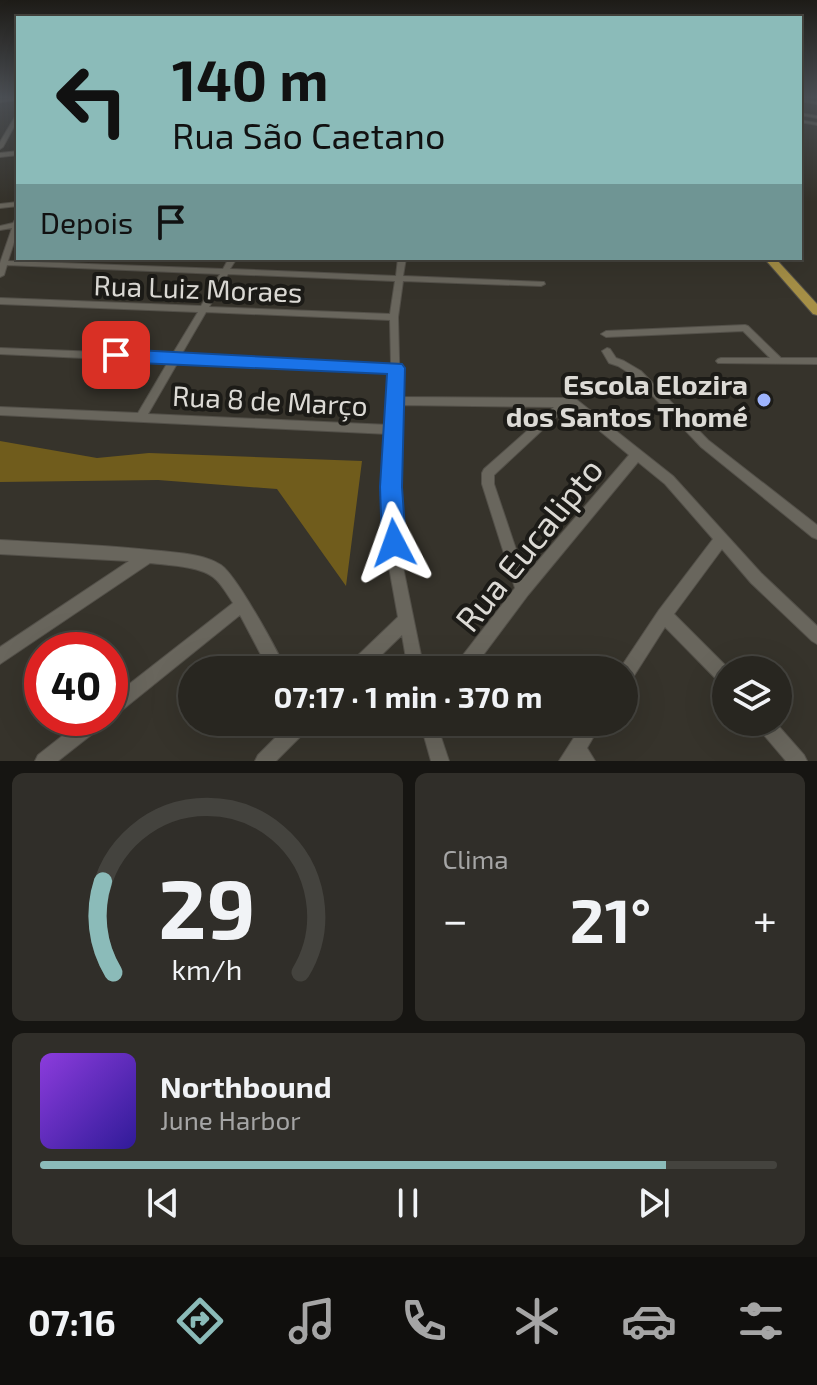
<!DOCTYPE html>
<html lang="pt">
<head>
<meta charset="utf-8">
<style>
	body { margin:0; font-family:"Exo 2",sans-serif; background:#302e29; color:#f1f3f6; height:100vh; display:flex; flex-direction:column; font-size:30px; white-space:nowrap }
	* { box-sizing:border-box; margin:0 }
	p { font-size:26px; color:#a5a5a5 }
	.icon { flex:none; width:44px; height:44px; fill:none; stroke:currentColor; stroke-width:2; stroke-linecap:round; stroke-linejoin:round }
	.map { position:relative; height:761px; overflow:hidden }
	.details { display:flex; flex-direction:column; gap:12px; padding:12px; background:#161512; flex:1 }
	.details>* { flex:none }
	.hud { position:absolute; left:16px; top:16px; width:786px; height:244px; border-radius:0px; box-shadow:0 8px 32px #0002,0 0 0 2px #44433e; background:#8bbbb9; color:#111; overflow:hidden }
	.tools { position:absolute; left:712px; top:656px; display:grid; gap:16px }
	.tools a { display:grid; place-items:center; width:80px; height:80px; border-radius:50%; background:#282620; box-shadow:0 8px 32px #0002,0 0 0 2px #44433e; font-size:40px }
	.speed { position:absolute; left:24px; top:632px; display:flex; gap:16px; font-size:40px; font-weight:700; text-align:center }
	.speed>* { display:grid; place-content:center; width:104px; height:104px; border-radius:50%; background:#282620; box-shadow:0 8px 32px #0002,0 0 0 2px #44433e; line-height:1 }
	.speed .limit { border:12px solid #d22; background:#fff; color:#111 }
	.pin { position:absolute; display:grid; place-items:center; width:68px; height:68px; color:#fff; margin:-34px; border-radius:16px; box-shadow:0 4px 12px #0006 }
	.me { position:absolute; width:88px; margin:-44px; rotate:356deg; stroke-linejoin:round; filter:drop-shadow(0 0 6px #0008) }
	.turn { display:flex; align-items:center; gap:28px; height:168px; padding:0 24px; font-size:36px }
	.turn .icon { width:104px; height:104px; stroke-width:2.5 }
	.turn b { display:block; font-size:56px; line-height:68px }
	.then { display:flex; align-items:center; height:76px; padding:0 24px; background:#0003; gap:16px; font-size:30px }
	.big { font-size:60px; font-weight:700; line-height:1.1 }
	.details .tile { flex:1; display:flex; flex-direction:column; justify-content:center; gap:12px; min-width:0; padding:0 28px; border-radius:12px; background:#302e29 }
	.details .dial { align-items:center; gap:0 }
	.dial svg { height:208px; overflow:visible; fill:none; stroke:#44433e; stroke-width:7; stroke-linecap:round; text-anchor:middle }
	.dial text { fill:#f1f3f6; stroke:none }
	.song { display:flex; align-items:center; gap:24px }
	.cover { width:96px; height:96px; border-radius:12px; background:linear-gradient(135deg,hsl(270 70% 55%),hsl(250 70% 35%)) }
	.played { height:8px; border-radius:4px; background:linear-gradient(90deg,#8bbbb9 85%,#44433e 85%) }
	.keys { display:flex; justify-content:space-around; direction:ltr }
	.heat { display:flex; justify-content:space-between; align-items:center; font-size:44px; direction:ltr }
	.details .tiles { flex:1; display:grid; gap:12px; grid-template-columns:1fr 1fr }
	.tile:last-child { grid-column:span 2 }
	.trip { position:absolute; left:178px; top:656px; width:460px; height:80px; border-radius:40px; background:#282620; box-shadow:0 8px 32px #0002,0 0 0 2px #44433e; font-weight:700; line-height:80px; text-align:center }
	.menu { display:flex; height:128px; justify-content:space-around; align-items:center; background:#100f0d; color:#a5a5a5 }
	.menu .icon { width:56px; height:56px }
	.menu .on { color:#8bbbb9 }
	.menu b { font-size:36px; color:#f1f3f6 }
	.map>svg:first-child { display:block }
	.green { fill:#705c1c }
	.lines { fill:none; stroke-linecap:round; stroke-linejoin:round }
	.minor-casing { stroke:#535049; stroke-width:2 }
	.major-casing { stroke:#535049; stroke-width:2 }
	.minor { fill:#69665d; fill-rule:evenodd }
	.major { fill:#a58f46; fill-rule:evenodd }
	.route { fill:#1a73e8; stroke:#114b97; stroke-width:2 }
	.poi-dot { fill:#9eb4fd; stroke:#1c1b17; stroke-width:3 }
	.labels { text-anchor:middle; dominant-baseline:central; stroke-width:8; stroke-linejoin:round; paint-order:stroke }
	.street-label { font-size:28px; fill:#dcdad5; stroke:#1c1b17 }
	.poi-label { font-size:28px; font-weight:bold; fill:#dcdad5; stroke:#1c1b17; text-anchor:end }
	.near-street-label { font-size:34px; fill:#dcdad5; stroke:#1c1b17 }
</style>
</head>
<body>
<div class="map">
<svg width="817" height="761" viewBox="0 0 817 761">
	<rect width="100%" height="100%" fill="#36332b"/>
	<path class="green" d="M0,441L97,458L149,453L362,461L346,586L277,489L158,480L0,482Z"/>
	<g class="lines">
		<g class="minor-casing">
			<path id="minor" d="M18,98V100L0,102V100Z
				M800,99L817,102V104L800,101Z
				M800,113L817,116V118L800,115Z
				M18,114V119L3,147L0,149V142L16,115Z
				M800,120L817,123V125L800,122Z
				M18,151V155L0,157V153Z
				M18,202V206L0,208V204Z
				M18,217V230L8,261L223,269L229,258H237L230,269L396,276L398,258H406L403,276L544,282L545,284L541,286L403,281L398,317L400,397L566,398L577,400L673,476L761,573L817,626V644L812,641L751,583L722,549L674,614L730,670H726V685L720,683L665,627L630,682L624,684V670H619L659,610L713,539L665,484L638,462L528,595L472,670H454L456,664L515,588L482,484V473L484,469L554,407L400,405L398,512L403,567L424,670H408L402,635L366,670H347L349,664L398,617L389,567L386,512L389,434L0,415V407L138,413L168,362L0,354V348L172,355L198,312L0,304V298L201,306L220,274L7,265L4,275L0,277V263L12,228L0,230V226L13,223L16,218ZM228,274L395,281L390,314L209,307ZM206,312L390,320L391,364L181,355ZM178,362L391,371L389,425L148,414ZM567,407H571L629,455L525,576L494,484V475Z
				M745,325L748,326L781,358H817V364L718,363L716,361L718,359L721,358H770L743,331L606,337L601,334L606,331Z
				M607,348L610,349L616,358L624,361L641,371L708,440L817,525V539L812,537L701,447L634,376L618,366L609,363L602,351Z
				M0,540C54,543 107,545 161,551C180,553 204,554 221,565C237,576 277,650 286,670H269L240,615L116,715L110,717V699L233,603C227,594 221,583 213,577C199,566 167,565 150,563L0,664V647L129,561L0,554Z
				M85,718H107L105,724L58,761H35L38,755Z
				M291,722H311L309,728L276,761H255L258,755Z
				M420,722H436L449,761H431Z
				M584,722H602L587,748L595,761H559Z
				M756,722H775L804,755L807,761H786L758,728Z"/>
		</g>
		<g class="major-casing">
			<path id="major" d="M764,258H775L817,304V315L813,314Z"/>
		</g>
		<use href="#minor" class="minor"/>
		<use href="#major" class="major"/>
	</g>
	<linearGradient id="sky" x2="0" y2="1"><stop stop-color="#1e1c18"/><stop offset="0.48" stop-color="#4c5055"/><stop offset="1" stop-color="#4c5055" stop-opacity="0"/></linearGradient>
	<rect width="817" height="202" fill="url(#sky)"/>
	<path class="route" d="M116,349L402,364L405,368L402,487L406,543L403,551L394,555L385,551L382,543L380,487L387,374L116,362L107,355Z"/>
	<circle class="poi-dot" cx="764" cy="400" r="8"/>
	<g class="labels">
		<g class="street-label">
			<text transform="translate(198 288) rotate(2)">Rua Luiz Moraes</text>
			<text transform="translate(270 400) rotate(3)">Rua 8 de Março</text>
		</g>
		<g class="poi-label">
			<text x="748" y="384">Escola Elozira<tspan x="748" dy="32">dos Santos Thomé</tspan></text>
		</g>
		<g class="near-street-label">
			<text transform="translate(528 544) rotate(-51)">Rua Eucalipto</text>
		</g>
	</g>
</svg>
<div class="tools">
<a><svg class="icon" aria-label="layers" viewBox="0 0 24 24"><path d="M12 4l9 5-9 5-9-5zM3 14l9 5 9-5"/></svg></a>
</div>
<div class="speed"><div class="limit">40</div></div>
<div class="pin" style="left:116px;top:355px;background:#d93025"><svg class="icon" aria-label="arrive" viewBox="0 0 24 24"><path d="M6 21V4h12l-3 4 3 4H6"/></svg></div>
<svg class="me" style="left:394px;top:543px" viewBox="-20 -20 40 40"><path d="M0-17L14 15 0 8-14 15z" fill="#1a73e8" stroke="#fff" stroke-width="4"/></svg>
<div class="trip">07:17 · 1 min · 370 m</div>
<div class="hud">
<div class="turn"><svg class="icon" aria-label="left" viewBox="0 0 24 24"><path d="M17 20v-9H6M10 6l-5 5 5 5"/></svg><div><b>140 m</b>Rua São Caetano</div></div>
<div class="then">Depois<svg class="icon" aria-label="arrive" viewBox="0 0 24 24"><path d="M6 21V4h12l-3 4 3 4H6"/></svg></div>
</div>
</div>
<section class="details">
<div class="tiles">
<div class="tile dial"><svg viewBox="0 0 100 80">
<path d="M14 69A42 42 0 1 1 86 69"/>
<path d="M14 69A42 42 0 0 1 10 34" stroke="#8bbbb9"/>
<text x="50" y="56" font-size="32" font-weight="700">29</text>
<text x="50" y="72" font-size="11">km/h</text>
</svg></div>
<div class="tile"><p>Clima</p>
<div class="heat"><a>−</a><b class="big">21°</b><a>+</a></div>
</div>
<div class="tile">
<div class="song"><i class="cover"></i><div><b>Northbound</b><p>June Harbor</p></div></div>
<div class="played"></div>
<div class="keys"><svg class="icon" aria-label="previous" viewBox="0 0 24 24"><path d="M18 5L8 12l10 7zM5 5v14"/></svg><svg class="icon" aria-label="pause" viewBox="0 0 24 24"><path d="M8 5v14M16 5v14"/></svg><svg class="icon" aria-label="next" viewBox="0 0 24 24"><path d="M6 5l10 7-10 7zM19 5v14"/></svg></div>
</div>
</div>
</section>
<nav class="menu">
<b>07:16</b>
<svg class="icon on" aria-label="directions" viewBox="0 0 24 24"><path d="M12 3l9 9-9 9-9-9zM9 14v-3h6M13 9l2 2-2 2"/></svg>
<svg class="icon" aria-label="music" viewBox="0 0 24 24"><path d="M9 18V5l10-2v13"/><circle cx="6" cy="18" r="3"/><circle cx="16" cy="16" r="3"/></svg>
<svg class="icon" aria-label="phone" viewBox="0 0 24 24"><path d="M5 4h4l2 5-3 2q2 4 5 5l2-3 5 2v4C11 20 4 13 5 4z"/></svg>
<svg class="icon" aria-label="climate" viewBox="0 0 24 24"><path d="M12 3v18M4 7l16 10M4 17L20 7"/></svg>
<svg class="icon" aria-label="car" viewBox="0 0 24 24"><path d="M5 17H2v-5l4-1 3-4h7l3 4 3 1v5h-3M9 17h6M6 11h13"/><circle cx="7" cy="17" r="2"/><circle cx="17" cy="17" r="2"/></svg>
<svg class="icon" aria-label="filters" viewBox="0 0 24 24"><path d="M4 7h16M4 17h16"/><circle cx="9" cy="7" r="2"/><circle cx="15" cy="17" r="2"/></svg>
</nav>
</body>
</html>
